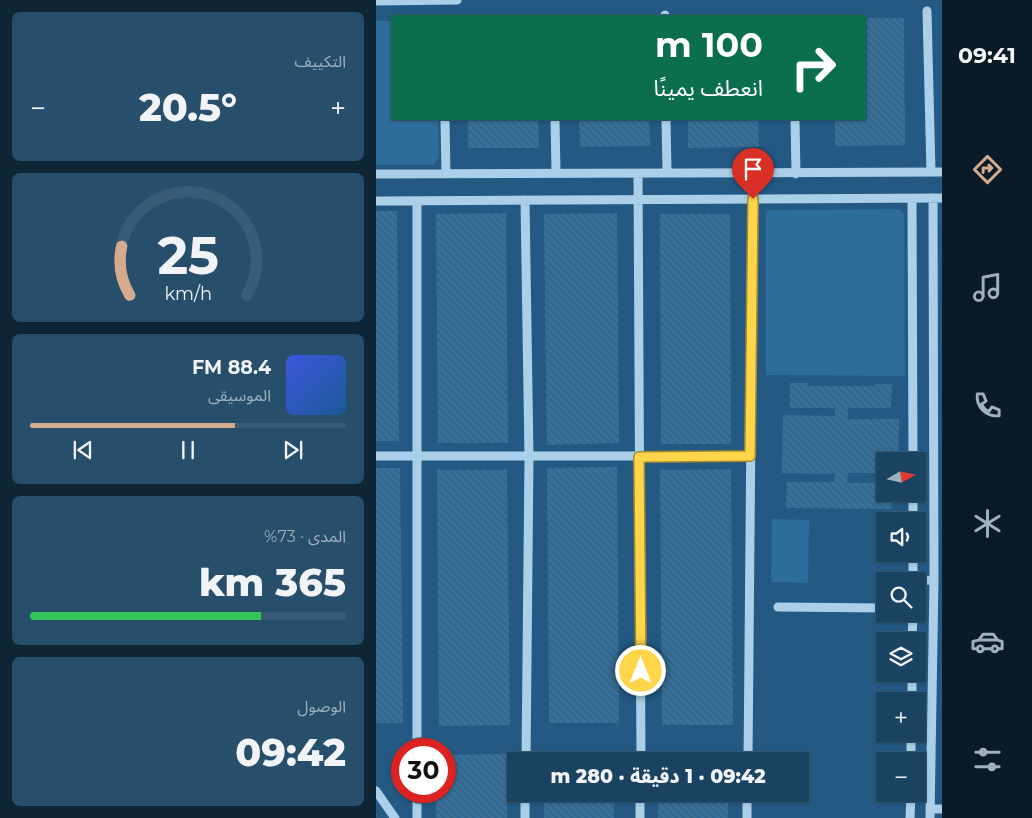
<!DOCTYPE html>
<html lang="ar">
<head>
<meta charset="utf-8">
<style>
	body { margin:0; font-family:Montserrat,"Noto Sans Arabic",sans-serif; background:#274e6b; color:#f1f3f6; direction:rtl; height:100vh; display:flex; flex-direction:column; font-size:19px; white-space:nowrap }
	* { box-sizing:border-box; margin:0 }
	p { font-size:16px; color:#9fb0be }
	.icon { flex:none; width:28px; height:28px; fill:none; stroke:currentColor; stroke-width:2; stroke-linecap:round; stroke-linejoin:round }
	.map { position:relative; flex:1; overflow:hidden; direction:ltr }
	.panel { display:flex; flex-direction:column; gap:12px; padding:12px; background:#0e2536; width:376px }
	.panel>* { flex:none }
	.top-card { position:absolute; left:15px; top:15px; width:475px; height:105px; border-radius:0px; box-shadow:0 1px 4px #0004,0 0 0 1px #385c77; direction:rtl; background:#0b6e4f; color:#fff; overflow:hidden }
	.needle { width:32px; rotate:81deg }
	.tools { position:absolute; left:500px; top:452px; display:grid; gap:10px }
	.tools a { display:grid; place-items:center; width:50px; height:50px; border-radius:0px; background:#1a4362; box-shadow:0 1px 4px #0004,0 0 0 1px #385c77; font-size:25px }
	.speed { position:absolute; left:15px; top:738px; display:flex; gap:10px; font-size:25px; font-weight:700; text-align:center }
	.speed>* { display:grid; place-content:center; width:65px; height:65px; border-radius:50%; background:#1a4362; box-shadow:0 1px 4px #0004,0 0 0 1px #385c77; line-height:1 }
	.speed .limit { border:8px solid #d22; background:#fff; color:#111 }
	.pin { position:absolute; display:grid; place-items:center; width:42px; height:42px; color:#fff; margin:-51px -21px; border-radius:50% 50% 50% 0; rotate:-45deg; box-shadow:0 0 5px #0007 }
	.pin .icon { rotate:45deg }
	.me { position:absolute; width:55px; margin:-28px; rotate:0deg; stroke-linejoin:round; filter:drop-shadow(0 0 4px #0008) }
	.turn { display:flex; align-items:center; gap:18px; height:105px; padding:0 20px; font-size:22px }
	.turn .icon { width:65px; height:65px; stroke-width:2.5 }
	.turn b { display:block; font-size:35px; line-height:42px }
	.big { font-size:38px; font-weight:800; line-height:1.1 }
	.panel .tile { flex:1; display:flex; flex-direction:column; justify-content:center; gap:8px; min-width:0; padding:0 18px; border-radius:8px; background:#274e6b }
	.panel .dial { align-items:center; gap:0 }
	.dial svg { height:130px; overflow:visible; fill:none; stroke:#385c77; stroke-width:7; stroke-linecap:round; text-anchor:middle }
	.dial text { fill:#f1f3f6; stroke:none }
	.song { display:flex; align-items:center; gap:15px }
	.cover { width:60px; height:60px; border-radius:8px; background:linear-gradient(135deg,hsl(230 70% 55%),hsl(210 70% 35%)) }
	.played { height:5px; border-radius:2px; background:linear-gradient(90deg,#d6ab8b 65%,#385c77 65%) }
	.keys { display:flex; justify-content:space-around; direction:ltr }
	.heat { display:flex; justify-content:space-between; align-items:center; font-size:28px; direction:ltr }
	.charge { height:8px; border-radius:4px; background:linear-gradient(90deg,#34c759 73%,#385c77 0) }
	.trip { position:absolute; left:131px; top:752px; width:302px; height:50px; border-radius:0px; background:#1a4362; box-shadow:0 1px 4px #0004,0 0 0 1px #385c77; font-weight:800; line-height:50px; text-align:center; direction:rtl }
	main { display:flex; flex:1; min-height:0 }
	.tab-bar { display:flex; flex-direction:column; width:90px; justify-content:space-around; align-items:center; background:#0a1b27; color:#9fb0be }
	.tab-bar .icon { width:35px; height:35px }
	.tab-bar .active { color:#d6ab8b }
	.tab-bar b { font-size:22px; color:#f1f3f6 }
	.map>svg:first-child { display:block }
	.park { fill:#2d6d9b }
	.building { fill:url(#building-back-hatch) }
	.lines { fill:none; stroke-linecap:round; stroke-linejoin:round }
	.minor { stroke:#abcfe8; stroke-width:9 }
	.route-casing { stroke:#a68a30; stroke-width:12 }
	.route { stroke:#ffd54a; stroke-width:9 }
</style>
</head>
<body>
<main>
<nav class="tab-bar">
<b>09:41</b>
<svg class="icon active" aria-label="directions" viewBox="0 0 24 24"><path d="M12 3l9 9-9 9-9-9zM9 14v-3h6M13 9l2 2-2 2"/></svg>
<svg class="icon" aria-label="music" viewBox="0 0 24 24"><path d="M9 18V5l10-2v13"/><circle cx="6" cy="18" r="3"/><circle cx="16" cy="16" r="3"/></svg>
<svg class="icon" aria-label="phone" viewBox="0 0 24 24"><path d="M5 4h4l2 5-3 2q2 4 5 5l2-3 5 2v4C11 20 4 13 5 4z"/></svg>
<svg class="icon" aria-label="climate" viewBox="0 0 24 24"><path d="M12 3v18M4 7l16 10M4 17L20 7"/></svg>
<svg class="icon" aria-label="car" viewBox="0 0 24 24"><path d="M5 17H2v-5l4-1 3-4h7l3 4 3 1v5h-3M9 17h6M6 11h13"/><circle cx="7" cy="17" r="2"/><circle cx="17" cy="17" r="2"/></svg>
<svg class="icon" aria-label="filters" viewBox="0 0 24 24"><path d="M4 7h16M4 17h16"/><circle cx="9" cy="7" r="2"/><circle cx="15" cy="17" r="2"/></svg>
</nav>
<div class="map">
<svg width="566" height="818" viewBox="0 0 566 818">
	<defs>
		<pattern id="building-back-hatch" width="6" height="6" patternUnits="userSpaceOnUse" patternTransform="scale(1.25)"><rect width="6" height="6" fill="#3372a0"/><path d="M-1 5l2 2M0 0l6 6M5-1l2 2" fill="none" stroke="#425b6e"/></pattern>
	</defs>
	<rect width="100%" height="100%" fill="#235983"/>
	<path class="park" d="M0,21H16V119H62L63,157L58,165H0Z
		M524,209L528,213L529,376L390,375V212L395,210Z
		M396,519L433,520L432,583L395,582Z"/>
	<path class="building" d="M489,18H528L529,145L459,146V119H489Z
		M92,119H162L163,148H92Z
		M203,119H273L274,146L204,147Z
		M312,119H382L383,147L312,148Z
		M0,211H21L23,441H0Z
		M130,213L132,443H62L60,214Z
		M241,213L243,443L171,445L170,395L177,394H170L168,214Z
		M284,214H354L355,444H285Z
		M414,383H432V386H499V384H516L515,408H472V419H523L522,461H509V473H472L471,483H509V494H515V509L410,508L411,482H458L459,474L406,473L407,415L459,416V408H414Z
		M241,467L243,723H173L171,468Z
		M0,468H24L27,723H0Z
		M355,469L357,725H286L284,470Z
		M61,470H131L134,725L63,726Z
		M352,753V761H281V754Z
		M131,754V818H60V791H69V755Z
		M238,755V761H168V756Z
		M168,794H238V818H168Z
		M282,794H352V818H282Z"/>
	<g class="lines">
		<path class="minor" d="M0,1L81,0
			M551,11L555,172
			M289,15V16
			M69,119L70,174
			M179,119L180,173
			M290,119L291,172
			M419,119L420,174
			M0,174L566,172
			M262,174L265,761
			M536,199L537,461
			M149,200L153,457L150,761
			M0,201L566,198
			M41,202V749
			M0,456H374
			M537,494V521
			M537,554V581
			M537,581L558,580
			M402,607L509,608
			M536,641L537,614
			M536,701V674
			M372,761L377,199
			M535,761V734
			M0,791L19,818
			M554,809H566
			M41,818V791
			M149,818V794
			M264,818V794
			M371,818V794
			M534,818L535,794
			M554,818L558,580L557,198"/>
	</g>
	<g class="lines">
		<g class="route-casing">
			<path id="route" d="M265,671L263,457L374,456L377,199"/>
		</g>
		<use href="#route" class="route"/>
	</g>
</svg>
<div class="tools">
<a><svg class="needle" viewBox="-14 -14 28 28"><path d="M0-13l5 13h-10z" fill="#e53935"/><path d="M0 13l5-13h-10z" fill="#9fb0be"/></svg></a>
<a><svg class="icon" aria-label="sound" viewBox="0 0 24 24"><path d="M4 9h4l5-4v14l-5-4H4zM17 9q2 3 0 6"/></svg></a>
<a><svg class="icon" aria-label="search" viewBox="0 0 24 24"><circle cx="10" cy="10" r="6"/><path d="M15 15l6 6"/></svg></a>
<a><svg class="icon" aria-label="layers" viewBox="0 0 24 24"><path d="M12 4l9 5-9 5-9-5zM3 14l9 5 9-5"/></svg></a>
<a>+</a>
<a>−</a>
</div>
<div class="speed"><div class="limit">30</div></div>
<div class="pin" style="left:377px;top:199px;background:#d93025"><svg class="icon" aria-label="arrive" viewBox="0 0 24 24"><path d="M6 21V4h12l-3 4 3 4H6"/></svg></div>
<svg class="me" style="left:265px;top:671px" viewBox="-20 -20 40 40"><circle r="17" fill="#ffd54a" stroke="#fff" stroke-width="3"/><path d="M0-11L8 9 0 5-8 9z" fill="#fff"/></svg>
<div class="trip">09:42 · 1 دقيقة · 280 m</div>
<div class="top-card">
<div class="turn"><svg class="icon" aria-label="right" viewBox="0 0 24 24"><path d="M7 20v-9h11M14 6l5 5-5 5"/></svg><div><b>100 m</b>انعطف يمينًا</div></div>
</div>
</div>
<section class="panel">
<div class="tile"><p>التكييف</p>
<div class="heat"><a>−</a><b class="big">20.5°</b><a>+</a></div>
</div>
<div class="tile dial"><svg viewBox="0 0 100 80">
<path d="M14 69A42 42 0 1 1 86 69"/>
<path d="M14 69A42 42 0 0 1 9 39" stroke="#d6ab8b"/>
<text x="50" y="56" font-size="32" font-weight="700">25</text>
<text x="50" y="72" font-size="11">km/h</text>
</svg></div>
<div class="tile">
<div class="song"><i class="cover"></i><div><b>88.4 FM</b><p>الموسيقى</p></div></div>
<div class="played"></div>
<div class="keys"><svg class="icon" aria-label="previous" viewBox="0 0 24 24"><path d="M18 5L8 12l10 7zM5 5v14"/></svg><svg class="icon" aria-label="pause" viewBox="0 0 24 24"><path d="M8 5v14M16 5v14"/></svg><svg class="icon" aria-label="next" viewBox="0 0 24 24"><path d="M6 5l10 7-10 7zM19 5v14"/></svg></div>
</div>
<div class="tile"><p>المدى · 73%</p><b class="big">365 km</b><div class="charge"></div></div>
<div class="tile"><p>الوصول</p><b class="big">09:42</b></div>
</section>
</main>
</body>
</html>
